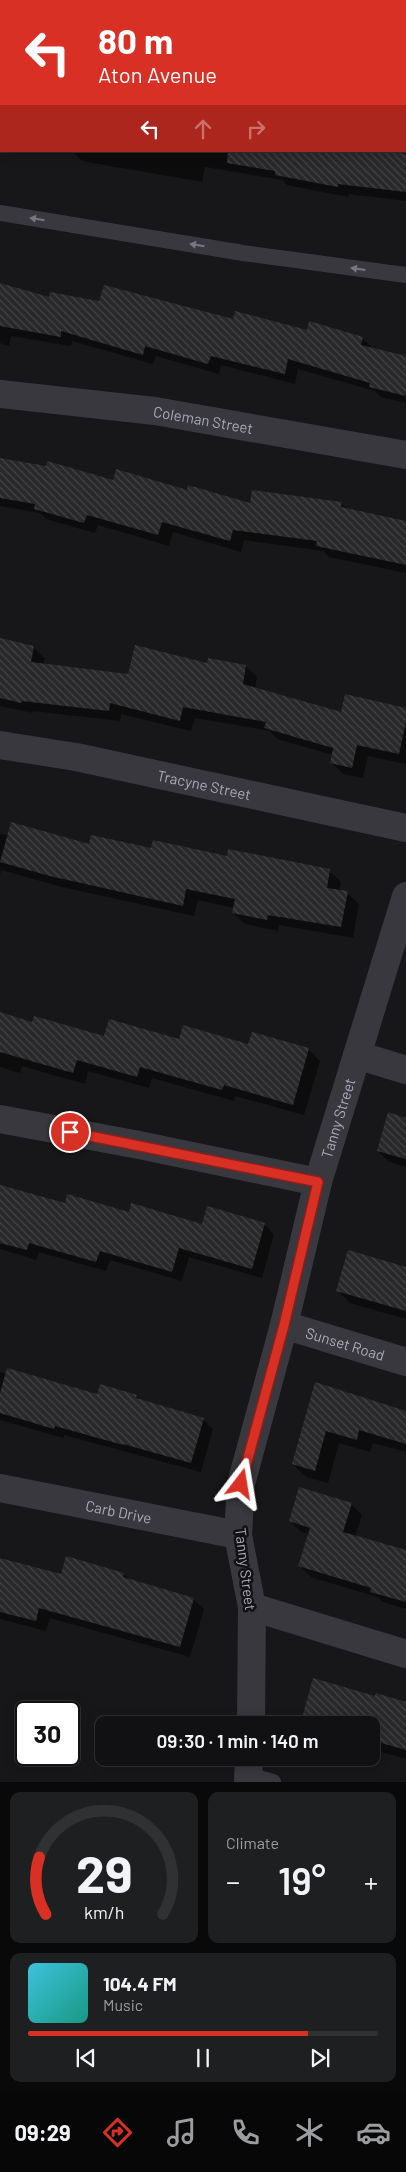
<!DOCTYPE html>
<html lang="en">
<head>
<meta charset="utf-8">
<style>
	body { margin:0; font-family:Barlow,sans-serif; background:#1e1f21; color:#f1f3f6; height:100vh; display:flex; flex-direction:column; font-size:19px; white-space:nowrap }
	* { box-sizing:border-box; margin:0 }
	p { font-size:16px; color:#9c9da0 }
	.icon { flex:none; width:28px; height:28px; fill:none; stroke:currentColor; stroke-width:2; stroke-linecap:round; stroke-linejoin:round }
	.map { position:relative; height:1782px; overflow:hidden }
	.panel { display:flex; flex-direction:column; gap:10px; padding:10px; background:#09090a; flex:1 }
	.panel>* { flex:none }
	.hud { position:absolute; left:0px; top:0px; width:406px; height:152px; box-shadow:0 2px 12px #0003,0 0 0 1px #303133; background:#d93025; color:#fff; overflow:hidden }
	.speed { position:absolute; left:15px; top:1701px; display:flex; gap:10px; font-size:25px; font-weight:700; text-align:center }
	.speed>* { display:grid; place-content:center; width:65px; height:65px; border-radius:50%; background:#111113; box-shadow:0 2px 12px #0003,0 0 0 1px #303133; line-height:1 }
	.speed .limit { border:2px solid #111; border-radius:8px; background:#fff; color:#111 }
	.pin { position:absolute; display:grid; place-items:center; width:42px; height:42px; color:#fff; margin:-21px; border:2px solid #fff; border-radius:50%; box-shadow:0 1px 5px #0007 }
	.me { position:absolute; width:55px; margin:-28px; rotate:14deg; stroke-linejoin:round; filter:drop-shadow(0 0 4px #0008) }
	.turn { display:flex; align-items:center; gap:18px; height:105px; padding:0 15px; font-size:22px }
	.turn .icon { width:65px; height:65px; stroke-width:2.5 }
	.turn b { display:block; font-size:35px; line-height:42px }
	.lanes { display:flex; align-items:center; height:48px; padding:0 15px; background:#0003; justify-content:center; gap:25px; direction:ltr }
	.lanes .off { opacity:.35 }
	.big { font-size:38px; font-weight:600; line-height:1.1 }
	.panel .widget { flex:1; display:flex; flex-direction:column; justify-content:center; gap:8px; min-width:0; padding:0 18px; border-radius:10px; background:#1e1f21 }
	.panel .dial { align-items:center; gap:0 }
	.dial svg { height:130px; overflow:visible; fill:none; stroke:#303133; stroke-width:7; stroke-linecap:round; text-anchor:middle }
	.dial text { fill:#f1f3f6; stroke:none }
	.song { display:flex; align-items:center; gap:15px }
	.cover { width:60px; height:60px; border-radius:8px; background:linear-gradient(135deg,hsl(190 70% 55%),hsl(170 70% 35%)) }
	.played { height:5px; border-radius:2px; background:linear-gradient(90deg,#d93025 80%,#303133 80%) }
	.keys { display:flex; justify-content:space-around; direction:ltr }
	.heat { display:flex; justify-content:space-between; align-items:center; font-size:28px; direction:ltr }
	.panel .tiles { flex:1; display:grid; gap:10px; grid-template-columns:1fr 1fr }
	.widget:last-child { grid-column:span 2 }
	.trip { position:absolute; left:95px; top:1716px; width:285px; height:50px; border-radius:10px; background:#111113; box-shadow:0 2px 12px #0003,0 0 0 1px #303133; font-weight:600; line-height:50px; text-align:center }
	.dock { display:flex; height:80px; justify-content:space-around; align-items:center; background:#070708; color:#9c9da0 }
	.dock .icon { width:35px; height:35px }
	.dock .on { color:#d93025 }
	.dock b { font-size:22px; color:#f1f3f6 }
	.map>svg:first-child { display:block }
	.shadow { fill:#0007 }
	.building { fill:url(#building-back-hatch) }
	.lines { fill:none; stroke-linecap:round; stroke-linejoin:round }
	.lane { stroke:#39383e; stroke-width:16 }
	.street { stroke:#39383e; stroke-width:28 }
	.oneway { fill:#777781 }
	.route-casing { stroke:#8d1f18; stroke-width:12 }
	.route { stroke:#d93025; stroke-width:9 }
	.labels { text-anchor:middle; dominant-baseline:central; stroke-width:5; stroke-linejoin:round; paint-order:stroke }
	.street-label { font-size:15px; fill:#aaabb8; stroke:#121214 }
</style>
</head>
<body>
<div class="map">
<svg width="406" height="1782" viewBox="0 0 406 1782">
	<defs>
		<pattern id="building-back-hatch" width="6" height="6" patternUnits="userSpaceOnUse" patternTransform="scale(1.25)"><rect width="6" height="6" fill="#28272a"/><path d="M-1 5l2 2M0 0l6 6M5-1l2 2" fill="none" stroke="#444447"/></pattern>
	</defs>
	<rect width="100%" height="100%" fill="#171719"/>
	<path class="shadow" d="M186,0H393L394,1H193Z
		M0,90H1V135H0Z
		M72,151H378L406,154V201L349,194L348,197L287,185L282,180L205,167L202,182L82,161Z
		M0,284L50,298L100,303L362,338L373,348L406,358V403L381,397L375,391L298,369L295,384L221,365L219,374L156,356L153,364L72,341L71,346L11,336L9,346L0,343Z
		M0,459L114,481L188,491L251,504L253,491L342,504L348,510L406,522V573L329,557L323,551L244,540L241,552L173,532L169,546L98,525L95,533L46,519L40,513L0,506Z
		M0,639L34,647L45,659L43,665L129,675L208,665L245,666L257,677L255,689L342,714L406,709V764L368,756L363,778L343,774L331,762L333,755L277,739L270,731L195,718L191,731L121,714L120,721L33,711V713L0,706Z
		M0,834L90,846L227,858L329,871L341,882L339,891L347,893L359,904L353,938L279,925L278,931L245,924L233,913L234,908L198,900L194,916L62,887L1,870L0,876Z
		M0,1014L33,1023L104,1037L308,1049L320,1061L304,1115L235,1096L234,1101L152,1078L149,1088L88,1071L85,1084L22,1066L20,1073L0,1067Z
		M406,1119V1167L389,1162L378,1151Z
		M0,1186L66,1205L202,1225L264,1224L274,1234L262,1278L189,1257L182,1281L110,1260L106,1271L39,1252L36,1260L0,1249Z
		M406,1268V1319L350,1303L338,1291Z
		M0,1372L98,1395L100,1386L137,1396L141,1401L203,1419L213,1429L201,1472L64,1435V1438L0,1420Z
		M316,1384L406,1412V1452L373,1443L370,1452L339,1443L328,1483L306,1477L293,1464Z
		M351,1504L362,1515L355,1537L406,1552V1609L383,1602L377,1597L311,1577L300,1566L309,1534L301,1532L290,1521Z
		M0,1560L62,1575L124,1574L131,1581L193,1599L204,1609L190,1657L50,1618L46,1631L0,1619Z
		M376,1698L406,1703V1759L371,1749V1725H282L284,1717L302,1722Z
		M320,1758H343L341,1763Z"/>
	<path class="building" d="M228,151H385L406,154V192L338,184V187L275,175V171L227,163Z
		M0,283L49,297L50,292L99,301L104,285L233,319L235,311L307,330L309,321L363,337L361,345L406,356V396L369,387L370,383L288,359L285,374L211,356L208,364L145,346L143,355L61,331V337L0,326Z
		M0,458L46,466L47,461L113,480L116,469L187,490L188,485L250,503L252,490L342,502L341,507L406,521V565L316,546L317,541L233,530L230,541L162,522L158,535L87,515L84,523L34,509L35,504L0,498Z
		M0,638L34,646L31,662L128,674L135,645L207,663L208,658L246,665L243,684L341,712L345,694L406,708V722L399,754L357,745L352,768L330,763L333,748L264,728L266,722L183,707L180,721L110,703L109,711L22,701L21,703L0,698Z
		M11,822L89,844L91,835L151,848L153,840L227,856L228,849L330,869L327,888L348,891L341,927L268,915L267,920L232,913L235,899L186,889L183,906L50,876L0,862Z
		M0,1012L32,1022L34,1016L104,1036L109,1019L179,1039L183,1025L248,1044L252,1032L309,1048L293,1105L224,1085L222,1090L140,1067L137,1077L77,1060L73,1073L0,1052Z
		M388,1112L406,1118V1159L377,1151Z
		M0,1185L65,1203L67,1194L129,1212L131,1203L202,1224L207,1206L265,1223L252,1269L179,1248L172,1272L100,1251L96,1262L29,1243L27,1250L0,1243Z
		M348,1250L406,1267V1311L336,1291Z
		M7,1368L97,1394L100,1384L137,1395L136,1398L204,1418L191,1463L123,1444V1445L55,1426L54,1429L0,1413V1393Z
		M315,1382L406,1411V1444L359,1430L357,1440L326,1431L315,1471L292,1464Z
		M299,1487L352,1503L343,1532L406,1550V1602L370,1592L371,1588L298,1566L310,1528L289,1521Z
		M66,1556L124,1573L123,1577L194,1598L180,1647L39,1608L36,1621L0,1612V1558L61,1574Z
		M313,1678L375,1696L376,1693L406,1702V1750L371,1740V1725H300Z"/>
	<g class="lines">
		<path class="lane" d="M0,213L243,253L406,275
			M248,1775L273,1782"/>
		<g class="street">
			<path d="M0,30H1"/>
			<path d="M405,99H406"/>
			<path id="s1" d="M0,394L155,411L406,455"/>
			<path id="s2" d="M0,745L76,757L406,828"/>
			<path d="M357,1055L406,1070"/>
			<path d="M0,1119L139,1145L318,1182"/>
			<path id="s3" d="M284,1325L406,1362"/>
			<path id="s4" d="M0,1488L238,1535"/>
			<path d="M252,1607L406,1654"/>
			<path id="s5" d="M251,1725L252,1607L238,1535L241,1484L284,1325L318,1182L406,896"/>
			<path d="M248,1782L249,1758"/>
		</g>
	</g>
	<defs><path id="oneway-solid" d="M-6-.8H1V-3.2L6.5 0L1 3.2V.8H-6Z" transform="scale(1.25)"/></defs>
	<g class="oneway">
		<use href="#oneway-solid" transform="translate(37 219) rotate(-171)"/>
		<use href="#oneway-solid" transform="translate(197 245) rotate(-171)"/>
		<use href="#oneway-solid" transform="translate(358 269) rotate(-172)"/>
	</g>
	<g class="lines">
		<g class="route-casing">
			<path id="route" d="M70,1132L318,1182L284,1325L241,1484"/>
		</g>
		<use href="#route" class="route"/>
	</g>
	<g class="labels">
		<g class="street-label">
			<text stroke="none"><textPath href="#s1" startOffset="205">Coleman Street</textPath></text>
			<text stroke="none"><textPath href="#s2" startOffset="208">Tracyne Street</textPath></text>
			<text stroke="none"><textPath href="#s5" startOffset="621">Tanny Street</textPath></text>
			<text stroke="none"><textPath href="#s3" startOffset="64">Sunset Road</textPath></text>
			<text stroke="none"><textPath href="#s4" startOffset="121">Carb Drive</textPath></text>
			<text transform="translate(246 1569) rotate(83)">Tanny Street</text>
		</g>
	</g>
</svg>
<div class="speed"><div class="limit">30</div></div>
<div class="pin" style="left:70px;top:1132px;background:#d93025"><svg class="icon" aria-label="arrive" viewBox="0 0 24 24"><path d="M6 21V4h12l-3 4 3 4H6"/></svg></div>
<svg class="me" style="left:241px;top:1484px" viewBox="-20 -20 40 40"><path d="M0-17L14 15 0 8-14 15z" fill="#d93025" stroke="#fff" stroke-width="4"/></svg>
<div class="trip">09:30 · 1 min · 140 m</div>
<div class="hud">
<div class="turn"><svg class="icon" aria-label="left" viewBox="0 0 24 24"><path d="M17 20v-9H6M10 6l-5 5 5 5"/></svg><div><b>80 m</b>Aton Avenue</div></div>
<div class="lanes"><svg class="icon" aria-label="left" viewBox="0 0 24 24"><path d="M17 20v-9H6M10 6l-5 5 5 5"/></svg><svg class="icon off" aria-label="ahead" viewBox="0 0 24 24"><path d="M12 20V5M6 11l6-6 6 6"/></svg><svg class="icon off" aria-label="right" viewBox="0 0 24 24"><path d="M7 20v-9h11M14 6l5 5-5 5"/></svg></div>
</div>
</div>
<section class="panel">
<div class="tiles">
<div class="widget dial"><svg viewBox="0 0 100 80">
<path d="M14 69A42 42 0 1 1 86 69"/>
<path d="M14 69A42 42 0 0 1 10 34" stroke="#d93025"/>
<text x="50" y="56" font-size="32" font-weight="700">29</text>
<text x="50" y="72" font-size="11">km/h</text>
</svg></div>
<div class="widget"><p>Climate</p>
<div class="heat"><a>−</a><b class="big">19°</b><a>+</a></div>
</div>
<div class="widget">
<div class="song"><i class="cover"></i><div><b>104.4 FM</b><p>Music</p></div></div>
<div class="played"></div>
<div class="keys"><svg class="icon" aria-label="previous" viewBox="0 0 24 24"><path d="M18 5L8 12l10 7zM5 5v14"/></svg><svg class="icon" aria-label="pause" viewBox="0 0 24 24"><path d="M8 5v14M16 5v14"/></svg><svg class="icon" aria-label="next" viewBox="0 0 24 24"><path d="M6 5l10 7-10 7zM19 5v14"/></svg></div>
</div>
</div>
</section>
<nav class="dock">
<b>09:29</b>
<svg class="icon on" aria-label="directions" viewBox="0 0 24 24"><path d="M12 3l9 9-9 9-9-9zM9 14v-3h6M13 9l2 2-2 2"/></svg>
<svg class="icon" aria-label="music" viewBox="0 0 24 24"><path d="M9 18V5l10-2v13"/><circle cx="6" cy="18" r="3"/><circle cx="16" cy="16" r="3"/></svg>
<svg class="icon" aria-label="phone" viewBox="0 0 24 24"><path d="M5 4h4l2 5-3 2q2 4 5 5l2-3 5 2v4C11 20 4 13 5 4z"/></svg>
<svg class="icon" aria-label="climate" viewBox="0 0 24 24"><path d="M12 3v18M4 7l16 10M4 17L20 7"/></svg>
<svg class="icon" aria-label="car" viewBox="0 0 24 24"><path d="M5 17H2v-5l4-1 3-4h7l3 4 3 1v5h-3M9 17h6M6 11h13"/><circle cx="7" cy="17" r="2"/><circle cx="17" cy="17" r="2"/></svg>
</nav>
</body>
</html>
